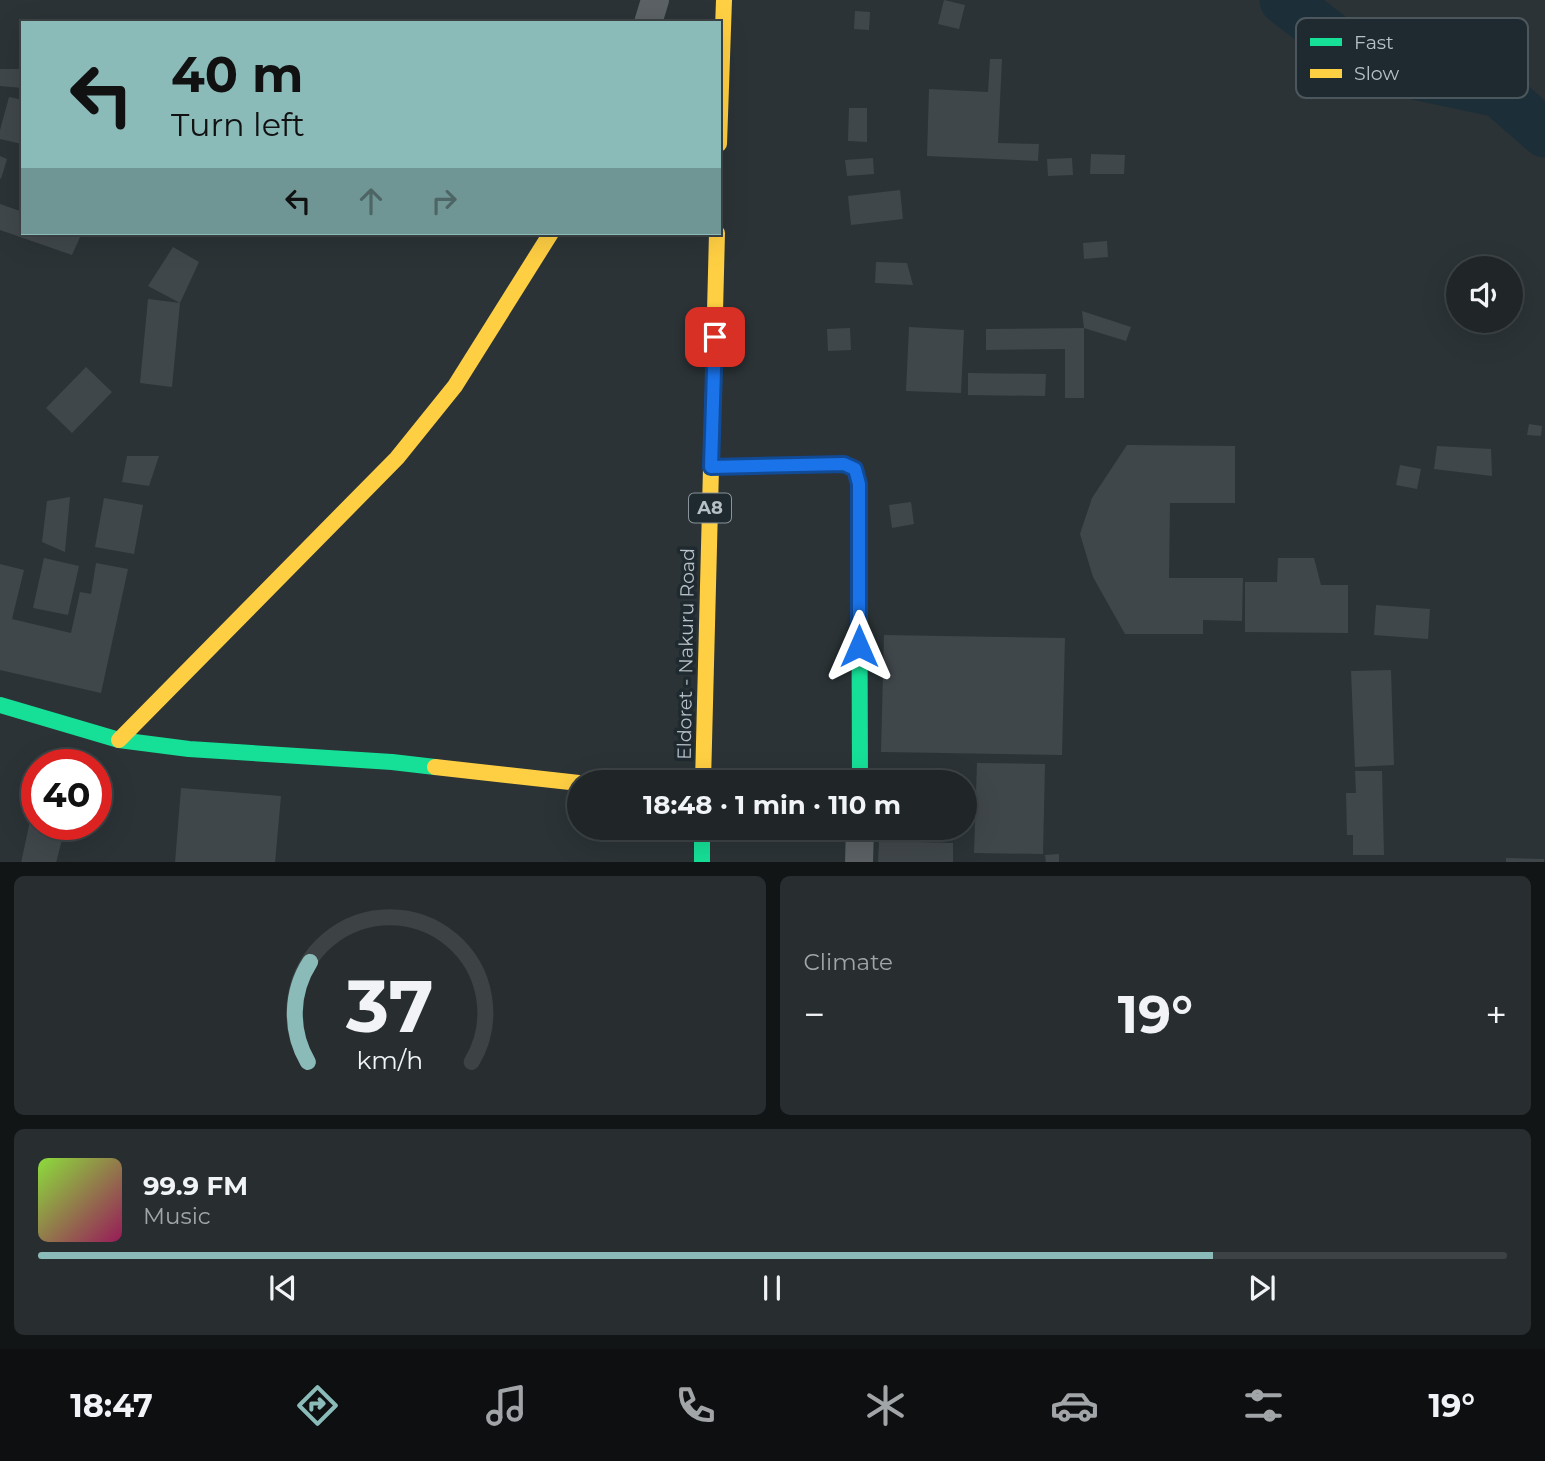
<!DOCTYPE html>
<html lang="en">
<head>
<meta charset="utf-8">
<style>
	body { margin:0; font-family:Montserrat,sans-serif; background:#282e30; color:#f1f3f6; height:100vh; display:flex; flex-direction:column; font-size:26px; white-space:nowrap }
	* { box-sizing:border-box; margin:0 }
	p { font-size:23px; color:#a2a5a8 }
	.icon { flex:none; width:38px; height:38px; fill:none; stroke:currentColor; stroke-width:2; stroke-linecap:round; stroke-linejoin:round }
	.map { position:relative; height:862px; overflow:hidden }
	.details { display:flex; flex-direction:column; gap:14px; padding:14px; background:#121516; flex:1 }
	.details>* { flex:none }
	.banner { position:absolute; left:21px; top:21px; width:700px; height:214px; border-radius:0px; box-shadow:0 7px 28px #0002,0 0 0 2px #3d4345; background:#8bbbb9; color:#111; overflow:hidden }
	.fabs { position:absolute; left:1446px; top:256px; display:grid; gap:14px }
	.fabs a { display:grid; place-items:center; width:77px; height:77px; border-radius:50%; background:#202628; box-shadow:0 7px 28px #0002,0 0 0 2px #3d4345; font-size:35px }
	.speed { position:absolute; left:21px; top:749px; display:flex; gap:14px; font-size:35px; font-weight:700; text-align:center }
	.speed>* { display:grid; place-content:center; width:91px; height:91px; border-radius:50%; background:#202628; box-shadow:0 7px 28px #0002,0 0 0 2px #3d4345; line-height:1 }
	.speed .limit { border:10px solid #d22; background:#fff; color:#111 }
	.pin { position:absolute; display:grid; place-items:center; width:60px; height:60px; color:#fff; margin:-30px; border-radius:14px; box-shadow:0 4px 10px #0006 }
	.me { position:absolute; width:77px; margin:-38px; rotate:0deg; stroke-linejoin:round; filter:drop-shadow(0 0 5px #0008) }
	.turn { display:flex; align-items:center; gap:24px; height:147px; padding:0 35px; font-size:32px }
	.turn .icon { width:91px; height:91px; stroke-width:2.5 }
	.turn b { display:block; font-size:49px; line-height:60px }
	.lanes { display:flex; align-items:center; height:66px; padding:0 35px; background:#0003; justify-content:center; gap:35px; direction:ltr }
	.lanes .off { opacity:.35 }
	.big { font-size:52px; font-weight:700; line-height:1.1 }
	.details .widget { flex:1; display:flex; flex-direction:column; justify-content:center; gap:10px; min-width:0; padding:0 24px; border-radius:10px; background:#282e30 }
	.details .dial { align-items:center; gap:0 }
	.dial svg { height:182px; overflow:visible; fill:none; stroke:#3d4345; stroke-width:7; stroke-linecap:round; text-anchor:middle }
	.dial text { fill:#f1f3f6; stroke:none }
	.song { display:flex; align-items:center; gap:21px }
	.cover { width:84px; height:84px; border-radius:10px; background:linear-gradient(135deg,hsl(90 70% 55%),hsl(330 70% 35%)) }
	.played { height:7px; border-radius:4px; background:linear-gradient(90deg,#8bbbb9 80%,#3d4345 80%) }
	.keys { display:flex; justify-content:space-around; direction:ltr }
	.heat { display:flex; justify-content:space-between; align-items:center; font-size:38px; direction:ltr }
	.details .tiles { flex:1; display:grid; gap:14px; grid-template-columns:1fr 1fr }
	.widget:last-child { grid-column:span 2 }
	.trip { position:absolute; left:567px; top:770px; width:410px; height:70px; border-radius:35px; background:#202628; box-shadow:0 7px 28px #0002,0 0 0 2px #3d4345; font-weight:700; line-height:70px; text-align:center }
	.tab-bar { display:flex; height:112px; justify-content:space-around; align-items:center; background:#0d0f10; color:#a2a5a8 }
	.tab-bar .icon { width:49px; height:49px }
	.tab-bar .on { color:#8bbbb9 }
	.tab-bar b { font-size:32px; color:#f1f3f6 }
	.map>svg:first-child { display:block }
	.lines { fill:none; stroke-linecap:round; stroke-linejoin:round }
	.river { stroke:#1c2e37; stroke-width:49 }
	.building { fill:#40474b }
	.street { stroke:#5b6164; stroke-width:28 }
	.fast { stroke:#16e098; stroke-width:16 }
	.slow { stroke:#ffcf43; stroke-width:16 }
	.route-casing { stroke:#114b97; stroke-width:18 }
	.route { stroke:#1a73e8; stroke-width:12 }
	.labels { text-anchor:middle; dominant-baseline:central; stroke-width:7; stroke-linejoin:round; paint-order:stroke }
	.shield { fill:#1f2a30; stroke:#899399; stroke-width:2 }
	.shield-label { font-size:18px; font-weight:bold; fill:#b6c0c6 }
	.street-label { font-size:19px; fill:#b6c0c6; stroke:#1f2a30 }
	.key { fill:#1f2a30; stroke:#4c575d; stroke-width:2 }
	.key-label { font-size:19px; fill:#b6c0c6 }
</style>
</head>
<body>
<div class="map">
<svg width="1545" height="863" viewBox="0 0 1545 863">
	<rect width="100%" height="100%" fill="#2b3336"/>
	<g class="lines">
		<path class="river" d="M1284,0L1368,65L1499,93L1545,133"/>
	</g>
	<path class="building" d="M944,0L965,5L959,29L938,24Z
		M855,11L870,12L869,30L854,29Z
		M990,59H1002L998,143L1039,144L1038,161L927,156L929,89L988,92Z
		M0,69H23L22,88L0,86Z
		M9,97L23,100L22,144L0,139V130Z
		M849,108H867V142L848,141Z
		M1091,154L1125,155L1124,174H1090Z
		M0,156L7,159L1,179L0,178Z
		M873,158L874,174L847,176L845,160Z
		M1072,158L1073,175L1048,176L1047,159Z
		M900,190L903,219L851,225L848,196Z
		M0,204L23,212V233H82L72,255L0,230Z
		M1107,241L1108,257L1084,259L1083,243Z
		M173,247L199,262L180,303L148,286Z
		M876,262L907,263L913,285L875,283Z
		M148,299L180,303L172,387L140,383Z
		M1082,311L1131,327L1126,341L1084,328Z
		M909,327L964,330L961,393L906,391Z
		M850,328L851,350L828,351L827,329Z
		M1084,328V398H1065V349L986,350V329Z
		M86,367L112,392L72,433L46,408Z
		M968,373L1046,374L1045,396L968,395Z
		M1529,424L1542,426L1541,436L1527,435Z
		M1127,445L1235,446V503H1170L1169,578H1243L1242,621L1203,620V634H1125L1093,577L1080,534L1092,498Z
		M1437,446L1491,449L1492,476L1434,469Z
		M127,456H159L149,486L122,482Z
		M1400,465L1421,469L1417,489L1396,485Z
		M70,497L65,552L42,542L47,501Z
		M104,498L143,505L134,554L95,547Z
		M911,502L914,524L892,528L889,505Z
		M44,558L79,566L68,615L33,608Z
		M1278,558H1314L1321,585H1348V633L1245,632V582H1277Z
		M96,563L128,569L101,693L0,670V564L24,570L12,619L71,633L80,592L91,594Z
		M1376,605L1430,609L1428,639L1374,635Z
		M884,635L1065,638L1062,755L881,752Z
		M1391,670L1394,765L1355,767L1351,671Z
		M977,763L1045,764L1043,854L974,853Z
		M1355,771H1382L1384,855H1353V835H1347L1346,793H1356Z
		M181,788L281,796L275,863H175Z
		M36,793L37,824H66L56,863H21Z
		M879,841L953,843V863H878Z
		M1059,854V863H1046L1045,855Z
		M1506,858L1544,859V863H1506Z"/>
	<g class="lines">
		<path class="street" d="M648,23L655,0
			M859,863L860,828"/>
		<path class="fast" d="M711,467L844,464L855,469L859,484L860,782
			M0,705L119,740L189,749L392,762L435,767
			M702,828V863"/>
		<path class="slow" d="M719,144L724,0
			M119,740L397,458L455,386L551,233
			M435,767L579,783
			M703,782L717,233"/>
	</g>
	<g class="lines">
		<g class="route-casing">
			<path id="route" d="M715,337L711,467L844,464L855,469L859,484V646"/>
		</g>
		<use href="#route" class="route"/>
	</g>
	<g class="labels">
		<rect class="shield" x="689" y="493.5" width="42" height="29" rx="5"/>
		<g class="shield-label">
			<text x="710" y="508">A8</text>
		</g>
		<g class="street-label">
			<text transform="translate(686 654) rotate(-89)">Eldoret - Nakuru Road</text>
		</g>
	</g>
	<rect x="1296" y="18" width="232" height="80" rx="10" class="key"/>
	<rect x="1310" y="38" width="32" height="8" fill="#16e098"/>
	<rect x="1310" y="69" width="32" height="9" fill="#ffcf43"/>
	<g class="key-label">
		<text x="1354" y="49">Fast</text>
		<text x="1354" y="80">Slow</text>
	</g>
</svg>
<div class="fabs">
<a><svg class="icon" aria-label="sound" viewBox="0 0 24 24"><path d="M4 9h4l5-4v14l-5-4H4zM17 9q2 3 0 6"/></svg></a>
</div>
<div class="speed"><div class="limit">40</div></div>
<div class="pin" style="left:715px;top:337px;background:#d93025"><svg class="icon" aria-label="arrive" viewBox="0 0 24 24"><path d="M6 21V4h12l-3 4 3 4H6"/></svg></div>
<svg class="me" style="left:859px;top:646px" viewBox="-20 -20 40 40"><path d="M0-17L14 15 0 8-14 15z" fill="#1a73e8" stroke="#fff" stroke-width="4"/></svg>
<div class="trip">18:48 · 1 min · 110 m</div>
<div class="banner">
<div class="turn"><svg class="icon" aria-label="left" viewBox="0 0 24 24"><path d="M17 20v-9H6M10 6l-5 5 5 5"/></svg><div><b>40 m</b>Turn left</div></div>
<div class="lanes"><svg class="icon" aria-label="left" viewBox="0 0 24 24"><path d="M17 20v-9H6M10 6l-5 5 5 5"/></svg><svg class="icon off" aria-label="ahead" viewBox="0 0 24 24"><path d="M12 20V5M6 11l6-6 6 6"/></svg><svg class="icon off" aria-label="right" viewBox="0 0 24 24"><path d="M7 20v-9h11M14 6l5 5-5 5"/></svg></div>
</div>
</div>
<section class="details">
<div class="tiles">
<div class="widget dial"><svg viewBox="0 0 100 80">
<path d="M14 69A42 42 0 1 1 86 69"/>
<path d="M14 69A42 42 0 0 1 15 25" stroke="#8bbbb9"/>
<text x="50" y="56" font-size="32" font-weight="700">37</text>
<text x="50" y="72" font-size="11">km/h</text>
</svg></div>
<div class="widget"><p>Climate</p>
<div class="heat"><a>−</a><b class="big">19°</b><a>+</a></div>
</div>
<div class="widget">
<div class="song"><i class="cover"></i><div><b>99.9 FM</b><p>Music</p></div></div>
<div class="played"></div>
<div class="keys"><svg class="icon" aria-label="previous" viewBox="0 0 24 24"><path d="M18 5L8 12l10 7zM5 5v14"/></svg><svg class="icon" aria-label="pause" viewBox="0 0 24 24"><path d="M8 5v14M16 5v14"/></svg><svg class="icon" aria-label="next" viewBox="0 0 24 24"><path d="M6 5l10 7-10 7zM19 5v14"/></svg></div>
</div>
</div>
</section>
<nav class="tab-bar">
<b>18:47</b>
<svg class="icon on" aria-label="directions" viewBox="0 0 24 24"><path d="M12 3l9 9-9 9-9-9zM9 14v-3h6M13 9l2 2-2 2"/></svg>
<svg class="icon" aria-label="music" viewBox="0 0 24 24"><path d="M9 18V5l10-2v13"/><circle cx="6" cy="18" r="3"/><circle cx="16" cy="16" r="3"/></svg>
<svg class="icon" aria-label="phone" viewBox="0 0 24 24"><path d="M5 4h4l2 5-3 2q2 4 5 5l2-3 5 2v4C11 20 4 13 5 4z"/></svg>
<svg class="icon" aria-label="climate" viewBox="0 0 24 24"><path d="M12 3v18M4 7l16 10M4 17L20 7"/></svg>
<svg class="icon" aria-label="car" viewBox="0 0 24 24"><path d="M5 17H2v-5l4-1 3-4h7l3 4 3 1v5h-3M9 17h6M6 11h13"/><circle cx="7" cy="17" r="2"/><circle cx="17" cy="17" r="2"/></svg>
<svg class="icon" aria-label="filters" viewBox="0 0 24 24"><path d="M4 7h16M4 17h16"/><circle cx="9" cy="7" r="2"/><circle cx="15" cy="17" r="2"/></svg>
<b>19°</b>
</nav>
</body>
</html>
